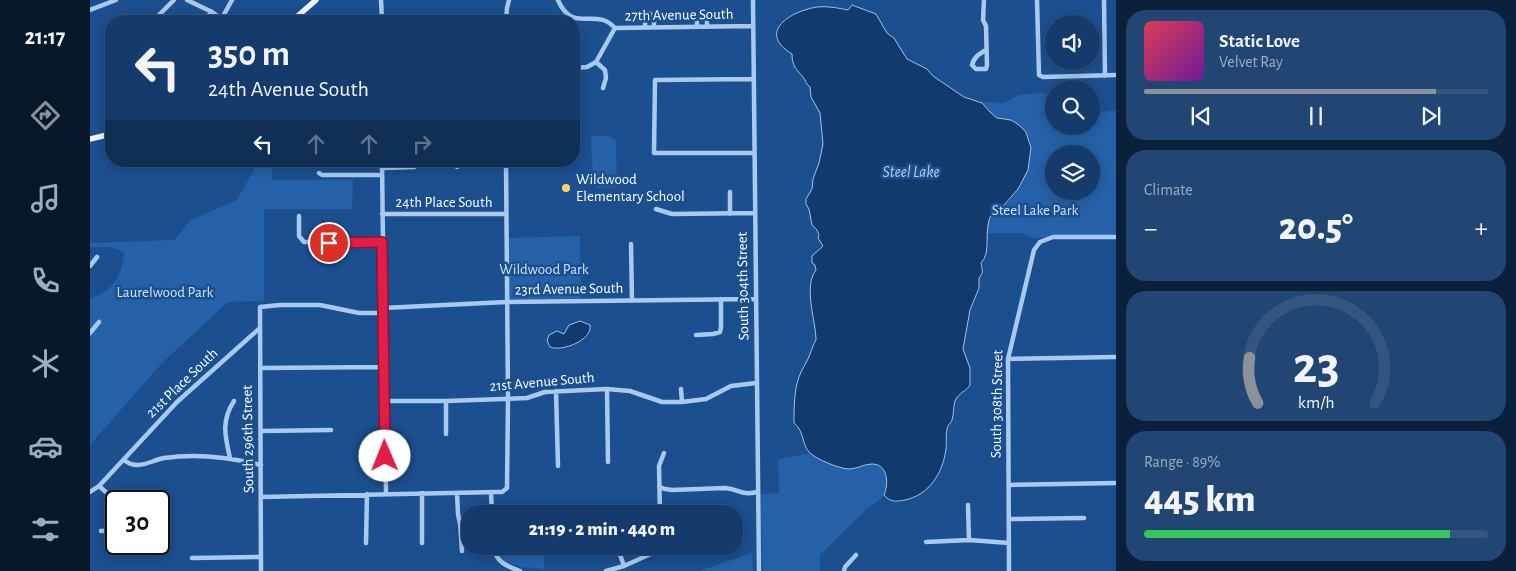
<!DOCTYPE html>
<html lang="en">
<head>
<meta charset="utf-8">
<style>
	body { margin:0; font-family:"Alegreya Sans",sans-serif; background:#214673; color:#f1f3f6; height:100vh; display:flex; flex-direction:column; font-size:19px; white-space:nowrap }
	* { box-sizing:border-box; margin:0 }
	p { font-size:16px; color:#9dadc1 }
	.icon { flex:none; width:28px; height:28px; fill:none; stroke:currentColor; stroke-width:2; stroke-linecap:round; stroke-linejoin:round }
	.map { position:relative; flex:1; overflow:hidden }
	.details { display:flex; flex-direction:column; gap:10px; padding:10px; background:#0b203b; width:400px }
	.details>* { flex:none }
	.guide { position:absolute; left:15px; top:15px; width:475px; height:152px; border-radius:20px; box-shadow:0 2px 12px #0003,0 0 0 1px #33557e; background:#143b6b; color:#f1f3f6; overflow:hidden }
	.buttons { position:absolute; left:955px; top:15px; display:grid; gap:10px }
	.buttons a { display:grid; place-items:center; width:55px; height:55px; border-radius:50%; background:#143b6b; box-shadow:0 2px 12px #0003,0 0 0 1px #33557e; font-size:25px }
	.speed { position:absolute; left:15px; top:490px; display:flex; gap:10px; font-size:25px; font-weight:700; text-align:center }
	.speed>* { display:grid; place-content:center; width:65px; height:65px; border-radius:50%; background:#143b6b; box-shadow:0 2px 12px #0003,0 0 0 1px #33557e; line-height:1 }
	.speed .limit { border:2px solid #111; border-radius:8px; background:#fff; color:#111 }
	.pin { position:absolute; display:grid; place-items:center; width:42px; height:42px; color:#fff; margin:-21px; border:2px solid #fff; border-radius:50%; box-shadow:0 1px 5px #0007 }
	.me { position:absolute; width:55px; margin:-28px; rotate:359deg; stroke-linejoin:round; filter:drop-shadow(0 0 4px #0008) }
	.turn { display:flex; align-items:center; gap:18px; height:105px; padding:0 20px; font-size:22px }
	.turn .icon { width:65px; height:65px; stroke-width:2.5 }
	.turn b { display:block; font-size:35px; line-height:42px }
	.lanes { display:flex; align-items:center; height:48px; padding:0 20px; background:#0003; justify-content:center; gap:25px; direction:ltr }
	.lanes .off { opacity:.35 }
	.big { font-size:38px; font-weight:800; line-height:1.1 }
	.details .tile { flex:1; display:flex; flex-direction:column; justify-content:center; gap:8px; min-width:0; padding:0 18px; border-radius:20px; background:#214673 }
	.details .dial { align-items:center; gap:0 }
	.dial svg { height:130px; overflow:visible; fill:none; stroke:#33557e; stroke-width:7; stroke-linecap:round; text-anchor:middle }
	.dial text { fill:#f1f3f6; stroke:none }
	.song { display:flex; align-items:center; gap:15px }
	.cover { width:60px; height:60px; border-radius:8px; background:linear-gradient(135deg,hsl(350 70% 55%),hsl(280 70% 35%)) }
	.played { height:5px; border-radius:2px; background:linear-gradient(90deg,#8c9099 85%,#33557e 85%) }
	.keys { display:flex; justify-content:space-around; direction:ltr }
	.heat { display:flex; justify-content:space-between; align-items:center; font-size:28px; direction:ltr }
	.charge { height:8px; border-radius:4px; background:linear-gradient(90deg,#34c759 89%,#33557e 0) }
	.trip { position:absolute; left:371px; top:505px; width:282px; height:50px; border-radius:20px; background:#143b6b; box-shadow:0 2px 12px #0003,0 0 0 1px #33557e; font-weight:800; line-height:50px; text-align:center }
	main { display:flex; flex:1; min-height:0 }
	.menu { display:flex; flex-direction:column; width:90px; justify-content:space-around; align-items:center; background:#08182b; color:#9dadc1 }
	.menu .icon { width:35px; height:35px }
	.menu .active { color:#8c9099 }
	.menu b { font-size:22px; color:#f1f3f6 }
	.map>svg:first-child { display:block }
	.green { fill:#2461a8; fill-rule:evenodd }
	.water { fill:#123a6d; stroke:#9cc4f0 }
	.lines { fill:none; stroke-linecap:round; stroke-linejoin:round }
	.minor { stroke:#a9c9ee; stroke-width:4.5 }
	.major { stroke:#f0f6ff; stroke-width:5.5 }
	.route-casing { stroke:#92132f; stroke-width:12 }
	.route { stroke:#e11d48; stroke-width:9 }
	.poi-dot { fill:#ffd166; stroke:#1b4f8f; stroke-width:2 }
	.labels { text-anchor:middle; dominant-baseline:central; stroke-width:5; stroke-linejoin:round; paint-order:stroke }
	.street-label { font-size:15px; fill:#fff; stroke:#1b4f8f }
	.poi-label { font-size:15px; fill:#fff; stroke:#1b4f8f; text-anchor:start }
	.park-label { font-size:15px; fill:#cfe3fa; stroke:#1b4f8f }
	.water-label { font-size:16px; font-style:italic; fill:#b5d3f5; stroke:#1b4f8f }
</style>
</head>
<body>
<main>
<nav class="menu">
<b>21:17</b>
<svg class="icon active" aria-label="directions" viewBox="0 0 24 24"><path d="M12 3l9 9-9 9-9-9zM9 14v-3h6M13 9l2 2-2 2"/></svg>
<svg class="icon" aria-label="music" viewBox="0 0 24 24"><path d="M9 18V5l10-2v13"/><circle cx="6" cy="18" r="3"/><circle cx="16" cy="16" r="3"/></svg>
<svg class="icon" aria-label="phone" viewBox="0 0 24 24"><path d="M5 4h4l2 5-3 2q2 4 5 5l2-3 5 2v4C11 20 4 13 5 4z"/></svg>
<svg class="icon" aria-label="climate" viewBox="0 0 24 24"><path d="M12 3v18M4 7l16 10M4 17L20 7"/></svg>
<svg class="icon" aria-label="car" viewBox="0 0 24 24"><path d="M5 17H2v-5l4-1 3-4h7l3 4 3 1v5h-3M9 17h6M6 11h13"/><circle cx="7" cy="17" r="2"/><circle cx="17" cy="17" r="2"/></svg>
<svg class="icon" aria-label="filters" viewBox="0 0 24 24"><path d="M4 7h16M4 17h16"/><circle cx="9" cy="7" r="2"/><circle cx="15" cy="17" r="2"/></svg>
</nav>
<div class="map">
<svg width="1026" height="571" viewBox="0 0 1026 571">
	<rect width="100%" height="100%" fill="#1b4f8f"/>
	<path class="green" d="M953,93C967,98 964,115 964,126H1001V112L1026,111V237L943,238L932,233H897L898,221L901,215C924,206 953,156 936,132C933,128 923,120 917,119C913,118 909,119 906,117C898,113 897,105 889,102L914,103L929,95ZM964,154H1001V191H964Z
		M503,136H518L526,140L527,187L508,188L503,185L501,139Z
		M164,161H182V180H263L262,209H174V302L166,301L138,302L72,363L0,445V299C22,292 33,275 34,252L21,247H0V243L84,240L101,220L147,200L164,170Z
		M490,236L491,301L416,302L417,238Z
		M720,453C732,460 748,470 762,469C770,468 778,462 785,464C796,468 801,484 795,494C791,500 782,504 777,509C761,524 746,539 730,555V571H673L670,494L689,493L688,459Z
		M454,553V569L432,567L421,563L420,565L415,562L408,554Z
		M662,553L663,571H609Z"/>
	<path class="water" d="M762,5L786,14L797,33L804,38L817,59L837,69L843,76L874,97L892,103L900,112L907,118L921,120L929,125L936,132L941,148L938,170L928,189L908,212L901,215C893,230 902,253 891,263C892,270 894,272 889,278V288L880,310L873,349L880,368V385C876,392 869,392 865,401C863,407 864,414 862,420C861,423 860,423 858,426C855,433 857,442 856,449C853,473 839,495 815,500C806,502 800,502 794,495C799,484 798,464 782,464C774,464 767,469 759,469C750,469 726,459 720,453C711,444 715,432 704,423C704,406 704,387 711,372C714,366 718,360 720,354C722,349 723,345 726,340C726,321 713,287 726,270L725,265L722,263V256L733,246L728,238L729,235L727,230L722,225L719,209L716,204V199L722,189L723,179L729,163L733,144L730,113L721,97L720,87C716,84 716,81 713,77C706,69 702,66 702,54C666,32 701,11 727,7C738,6 748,8 758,10Z
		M490,321L500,325C503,340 472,352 460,347L457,341L459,335L467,331L474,334L479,325Z"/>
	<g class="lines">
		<path class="minor" d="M97,0L122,12L135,21
			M291,0L292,21
			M468,0C483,35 505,6 525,28L663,26
			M663,0L669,571
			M894,0L893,20L896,26L897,65L896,69H886L882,65C884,57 889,54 896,50
			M947,0L949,75L953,77L1026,75
			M1014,0L1015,76
			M0,10L26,0
			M132,18L142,0
			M63,21L84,0
			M113,21L122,12
			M416,21L417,8L419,0
			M607,26V16L611,12L617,15V26
			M555,27V15L558,13L564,16V27
			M484,68L497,67L506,62
			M663,79L565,80L564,153H664
			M513,88L516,78L515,70L506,62L525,28
			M292,161L296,493
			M366,161L367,167
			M292,168L324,167L334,161
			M229,173L232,175H292
			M566,209L582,214L664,213
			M292,214H416
			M640,214V192
			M209,216V236L214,242H292
			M541,244L542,300
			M0,266L7,257
			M293,308L416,302L666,299
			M0,333L9,322
			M606,335L623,334L630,332L631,327V299
			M918,359L1026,357
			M170,368L293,367
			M517,389L518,462
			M591,389L592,402
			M466,391L468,466
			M294,401H356L437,398L455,392L517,389L540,391L572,402H592L616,399L641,386L666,383
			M356,401V434
			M171,431L241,430
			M140,458C135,436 131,421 144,401
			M34,460C48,471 59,461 74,458C107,453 139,457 171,465
			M919,485L1026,483
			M9,486L26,501
			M570,487L575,489L582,490L635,488C650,489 651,496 667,492
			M0,492L9,486L87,402L170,328
			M401,492L402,514
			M367,493L368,514L370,524L372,551
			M171,497L407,492H412L417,488L418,398L416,161
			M878,505L879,540
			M510,514H512
			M570,514L569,466L574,453
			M919,519L994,518
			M69,529H70
			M11,531L26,530
			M836,542L879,540L919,543
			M276,543L277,494
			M332,543V493
			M403,546C406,562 416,566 430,571
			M527,546L534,566
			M102,558L171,557
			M171,571L170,307L190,305H230L269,313H293
			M516,571L534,566L578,546
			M754,571L755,567L766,555
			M919,571L918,359L944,250L950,242L963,237H1026"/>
		<path class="major" d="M202,21L226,0
			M0,139L21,134"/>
	</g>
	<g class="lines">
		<g class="route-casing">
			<path id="route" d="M239,243L292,242L295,456"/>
		</g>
		<use href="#route" class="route"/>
	</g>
	<circle class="poi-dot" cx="476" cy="188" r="5"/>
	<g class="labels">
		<g class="street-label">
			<text transform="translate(589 15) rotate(-1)">27th Avenue South</text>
			<text x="354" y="202">24th Place South</text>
			<text transform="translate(653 286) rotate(-91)">South 304th Street</text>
			<text transform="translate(479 289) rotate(-1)">23rd Avenue South</text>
			<text transform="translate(452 382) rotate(-5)">21st Avenue South</text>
			<text transform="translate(92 383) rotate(-44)">21st Place South</text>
			<text transform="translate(907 404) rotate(-89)">South 308th Street</text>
			<text transform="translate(158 439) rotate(-91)">South 296th Street</text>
		</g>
		<g class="poi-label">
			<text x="486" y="179">Wildwood<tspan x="486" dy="17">Elementary School</tspan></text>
		</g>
		<g class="park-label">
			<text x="945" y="210">Steel Lake Park</text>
			<text x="454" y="269">Wildwood Park</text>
			<text x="75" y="292">Laurelwood Park</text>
		</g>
		<g class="water-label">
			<text x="821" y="172">Steel Lake</text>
		</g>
	</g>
</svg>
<div class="buttons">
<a><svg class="icon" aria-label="sound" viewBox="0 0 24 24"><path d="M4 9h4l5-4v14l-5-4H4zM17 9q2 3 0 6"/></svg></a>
<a><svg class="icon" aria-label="search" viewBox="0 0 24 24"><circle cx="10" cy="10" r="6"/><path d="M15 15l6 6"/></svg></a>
<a><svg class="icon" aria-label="layers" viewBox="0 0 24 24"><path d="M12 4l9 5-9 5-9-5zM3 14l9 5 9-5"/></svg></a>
</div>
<div class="speed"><div class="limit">30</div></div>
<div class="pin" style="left:239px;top:243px;background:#d93025"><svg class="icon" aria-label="arrive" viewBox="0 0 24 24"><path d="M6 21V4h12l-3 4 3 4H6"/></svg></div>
<svg class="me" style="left:295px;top:456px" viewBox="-20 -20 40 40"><circle r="19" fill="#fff"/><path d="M0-13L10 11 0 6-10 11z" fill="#e11d48"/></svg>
<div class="trip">21:19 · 2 min · 440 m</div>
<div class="guide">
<div class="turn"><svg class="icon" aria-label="left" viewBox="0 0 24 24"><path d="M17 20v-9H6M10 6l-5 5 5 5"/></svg><div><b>350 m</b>24th Avenue South</div></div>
<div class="lanes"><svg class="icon" aria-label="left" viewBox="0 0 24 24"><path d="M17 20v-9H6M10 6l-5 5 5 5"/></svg><svg class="icon off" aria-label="ahead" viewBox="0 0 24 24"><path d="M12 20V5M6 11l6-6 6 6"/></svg><svg class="icon off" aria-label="ahead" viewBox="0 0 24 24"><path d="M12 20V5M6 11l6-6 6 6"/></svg><svg class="icon off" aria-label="right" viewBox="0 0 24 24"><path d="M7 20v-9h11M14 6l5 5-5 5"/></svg></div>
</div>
</div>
<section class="details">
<div class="tile">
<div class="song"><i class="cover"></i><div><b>Static Love</b><p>Velvet Ray</p></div></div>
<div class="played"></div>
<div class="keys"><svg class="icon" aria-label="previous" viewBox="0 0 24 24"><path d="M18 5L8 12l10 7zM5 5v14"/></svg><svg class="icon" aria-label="pause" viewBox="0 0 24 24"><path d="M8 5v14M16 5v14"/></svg><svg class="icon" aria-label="next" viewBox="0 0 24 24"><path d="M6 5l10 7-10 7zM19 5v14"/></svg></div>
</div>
<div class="tile"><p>Climate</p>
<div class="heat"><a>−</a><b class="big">20.5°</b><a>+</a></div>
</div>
<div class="tile dial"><svg viewBox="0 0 100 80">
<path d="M14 69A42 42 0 1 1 86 69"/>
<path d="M14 69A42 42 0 0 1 9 41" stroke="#8c9099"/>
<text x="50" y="56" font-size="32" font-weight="700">23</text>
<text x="50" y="72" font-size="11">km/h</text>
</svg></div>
<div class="tile"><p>Range · 89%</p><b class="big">445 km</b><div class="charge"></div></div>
</section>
</main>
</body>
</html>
